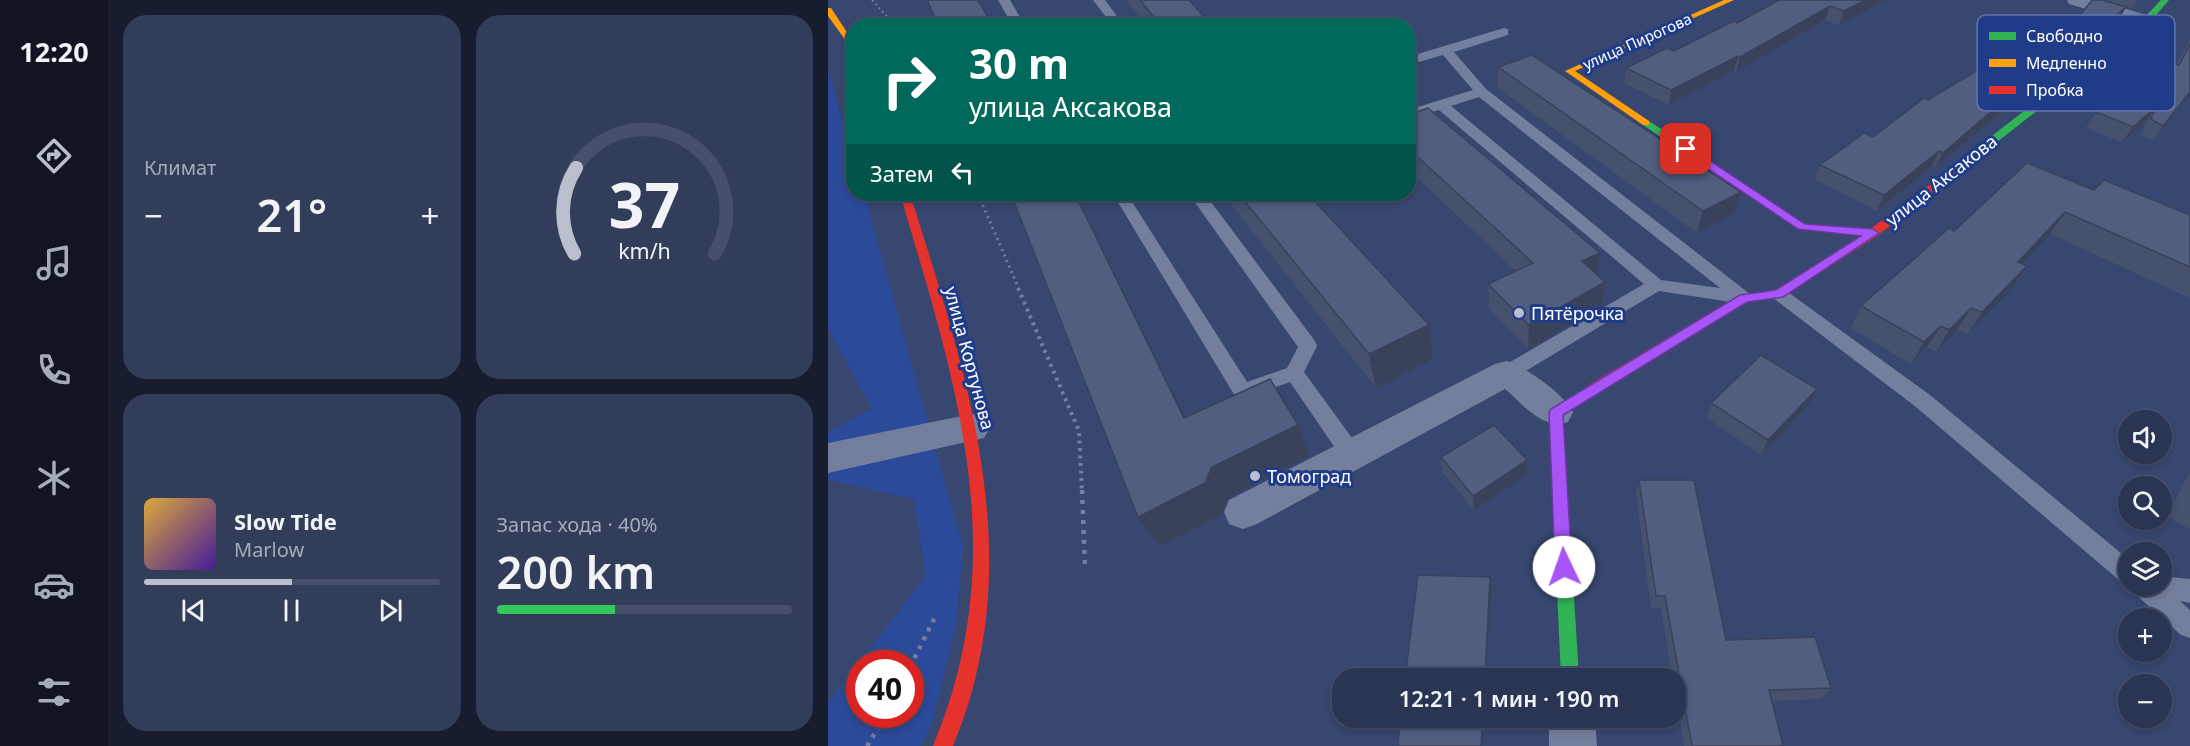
<!DOCTYPE html>
<html lang="ru">
<head>
<meta charset="utf-8">
<style>
	body { margin:0; font-family:"Noto Sans",sans-serif; background:#323d5a; color:#f1f3f6; height:100vh; display:flex; flex-direction:column; font-size:22px; white-space:nowrap }
	* { box-sizing:border-box; margin:0 }
	p { font-size:20px; color:#a5abb8 }
	.icon { flex:none; width:33px; height:33px; fill:none; stroke:currentColor; stroke-width:2; stroke-linecap:round; stroke-linejoin:round }
	.map { position:relative; flex:1; overflow:hidden }
	.side { display:flex; flex-direction:column; gap:15px; padding:15px; background:#171d2e; width:720px }
	.side>* { flex:none }
	.guide { position:absolute; left:18px; top:18px; width:570px; height:183px; border-radius:24px; box-shadow:0 3px 9px #0003,0 0 0 2px #46506b; background:#00695c; color:#fff; overflow:hidden }
	.fabs { position:absolute; left:1290px; top:410px; display:grid; gap:12px }
	.fabs a { display:grid; place-items:center; width:54px; height:54px; border-radius:50%; background:#2a3554; box-shadow:0 3px 9px #0003,0 0 0 2px #46506b; font-size:30px }
	.speed { position:absolute; left:18px; top:650px; display:flex; gap:12px; font-size:30px; font-weight:700; text-align:center }
	.speed>* { display:grid; place-content:center; width:78px; height:78px; border-radius:50%; background:#2a3554; box-shadow:0 3px 9px #0003,0 0 0 2px #46506b; line-height:1 }
	.speed .limit { border:9px solid #d22; background:#fff; color:#111 }
	.pin { position:absolute; display:grid; place-items:center; width:51px; height:51px; color:#fff; margin:-26px; border-radius:12px; box-shadow:0 3px 9px #0006 }
	.me { position:absolute; width:66px; margin:-33px; rotate:357deg; stroke-linejoin:round; filter:drop-shadow(0 0 4px #0008) }
	.turn { display:flex; align-items:center; gap:21px; height:126px; padding:0 24px; font-size:27px }
	.turn .icon { width:78px; height:78px; stroke-width:2.5 }
	.turn b { display:block; font-size:42px; line-height:51px }
	.then { display:flex; align-items:center; height:57px; padding:0 24px; background:#0003; gap:12px; font-size:22px }
	.big { font-size:45px; font-weight:600; line-height:1.1 }
	.side .tile { flex:1; display:flex; flex-direction:column; justify-content:center; gap:9px; min-width:0; padding:0 21px; border-radius:24px; background:#323d5a }
	.side .dial { align-items:center; gap:0 }
	.dial svg { height:156px; overflow:visible; fill:none; stroke:#46506b; stroke-width:7; stroke-linecap:round; text-anchor:middle }
	.dial text { fill:#f1f3f6; stroke:none }
	.song { display:flex; align-items:center; gap:18px }
	.cover { width:72px; height:72px; border-radius:9px; background:linear-gradient(135deg,hsl(40 70% 55%),hsl(260 70% 35%)) }
	.played { height:6px; border-radius:3px; background:linear-gradient(90deg,#b9bfcd 50%,#46506b 50%) }
	.keys { display:flex; justify-content:space-around; direction:ltr }
	.heat { display:flex; justify-content:space-between; align-items:center; font-size:33px; direction:ltr }
	.charge { height:9px; border-radius:4px; background:linear-gradient(90deg,#34c759 40%,#46506b 0) }
	.side .tiles { flex:1; display:grid; gap:15px; grid-template-columns:repeat(2,1fr) }
	.trip { position:absolute; left:504px; top:668px; width:354px; height:60px; border-radius:24px; background:#2a3554; box-shadow:0 3px 9px #0003,0 0 0 2px #46506b; font-weight:600; line-height:60px; text-align:center }
	main { display:flex; flex:1; min-height:0 }
	.dock { display:flex; flex-direction:column; width:108px; justify-content:space-around; align-items:center; background:#111522; color:#a5abb8 }
	.dock .icon { width:42px; height:42px }
	.dock .active { color:#b9bfcd }
	.dock b { font-size:27px; color:#f1f3f6 }
	.map>svg:first-child { display:block }
	.green { fill:#2c4a9a; fill-rule:evenodd }
	.lines { fill:none; stroke-linecap:round; stroke-linejoin:round }
	.path-far3 { stroke:#747f9e; stroke-width:2; stroke-dasharray:2 3; stroke-linecap:butt }
	.path-far2 { stroke:#747f9e; stroke-width:3; stroke-dasharray:2 4; stroke-linecap:butt }
	.path-far1 { stroke:#747f9e; stroke-width:4; stroke-dasharray:3 4.5; stroke-linecap:butt }
	.path { stroke:#747f9e; stroke-width:4.5; stroke-dasharray:4 6; stroke-linecap:butt }
	.lane { fill:#747f9e; fill-rule:evenodd }
	.street { fill:#747f9e; fill-rule:evenodd }
	.fast { fill:#30b455; fill-rule:evenodd }
	.slow { fill:#ff9f0a; fill-rule:evenodd }
	.jam { fill:#e5322d; fill-rule:evenodd }
	.wall { fill:#46516e }
	.shaded-wall { fill:#39425a }
	.building { fill:#515e80; stroke:#39425a; stroke-width:1.5 }
	.route { fill:#a855f7; stroke:#6d37a1; stroke-width:1.5 }
	.poi-dot { fill:#b9bfcd; stroke:#203c88; stroke-width:2 }
	.labels { text-anchor:middle; dominant-baseline:central; stroke-width:6; stroke-linejoin:round; paint-order:stroke }
	.far-street-label { font-size:15px; fill:#fff; stroke:#203c88 }
	.street-label { font-size:18px; fill:#fff; stroke:#203c88 }
	.poi-label { font-size:18px; fill:#fff; stroke:#203c88; text-anchor:start }
	.key { fill:#203c88; stroke:#6376ac; stroke-width:1.5 }
	.key-label { font-size:16px; fill:#fff }
</style>
</head>
<body>
<main>
<nav class="dock">
<b>12:20</b>
<svg class="icon active" aria-label="directions" viewBox="0 0 24 24"><path d="M12 3l9 9-9 9-9-9zM9 14v-3h6M13 9l2 2-2 2"/></svg>
<svg class="icon" aria-label="music" viewBox="0 0 24 24"><path d="M9 18V5l10-2v13"/><circle cx="6" cy="18" r="3"/><circle cx="16" cy="16" r="3"/></svg>
<svg class="icon" aria-label="phone" viewBox="0 0 24 24"><path d="M5 4h4l2 5-3 2q2 4 5 5l2-3 5 2v4C11 20 4 13 5 4z"/></svg>
<svg class="icon" aria-label="climate" viewBox="0 0 24 24"><path d="M12 3v18M4 7l16 10M4 17L20 7"/></svg>
<svg class="icon" aria-label="car" viewBox="0 0 24 24"><path d="M5 17H2v-5l4-1 3-4h7l3 4 3 1v5h-3M9 17h6M6 11h13"/><circle cx="7" cy="17" r="2"/><circle cx="17" cy="17" r="2"/></svg>
<svg class="icon" aria-label="filters" viewBox="0 0 24 24"><path d="M4 7h16M4 17h16"/><circle cx="9" cy="7" r="2"/><circle cx="15" cy="17" r="2"/></svg>
</nav>
<section class="side">
<div class="tiles">
<div class="tile"><p>Климат</p>
<div class="heat"><a>−</a><b class="big">21°</b><a>+</a></div>
</div>
<div class="tile dial"><svg viewBox="0 0 100 80">
<path d="M14 69A42 42 0 1 1 86 69"/>
<path d="M14 69A42 42 0 0 1 15 25" stroke="#b9bfcd"/>
<text x="50" y="56" font-size="32" font-weight="700">37</text>
<text x="50" y="72" font-size="11">km/h</text>
</svg></div>
<div class="tile">
<div class="song"><i class="cover"></i><div><b>Slow Tide</b><p>Marlow</p></div></div>
<div class="played"></div>
<div class="keys"><svg class="icon" aria-label="previous" viewBox="0 0 24 24"><path d="M18 5L8 12l10 7zM5 5v14"/></svg><svg class="icon" aria-label="pause" viewBox="0 0 24 24"><path d="M8 5v14M16 5v14"/></svg><svg class="icon" aria-label="next" viewBox="0 0 24 24"><path d="M6 5l10 7-10 7zM19 5v14"/></svg></div>
</div>
<div class="tile"><p>Запас хода · 40%</p><b class="big">200 km</b><div class="charge"></div></div>
</div>
</section>
<div class="map">
<svg width="1362" height="746" viewBox="0 0 1362 746">
	<rect width="100%" height="100%" fill="#384770"/>
	<path class="green" d="M0,70L25,158L26,194H36L135,547L128,625L105,720L93,746H0V703L98,576L86,499L0,480V432L44,409L0,328ZM32,663H82V714H32Z"/>
	<g class="lines">
		<path class="path-far3" d="M44,0L68,26"/>
		<path class="path-far2" d="M150,194L191,289"/>
		<path class="path-far1" d="M190,288L251,431L254,492"/>
		<path class="path" d="M254,490L257,566
			M82,667L107,617
			M39,746L59,714"/>
		<path class="lane" d="M170,0H182L197,26H185Z
			M265,0H277L296,26H285Z
			M676,28L680,29V35L626,52L658,89L922,294L925,298L922,302L916,304L831,291L686,378L679,380L672,378L669,373L672,368L816,284L611,110L580,119V110L645,90L615,55L580,65V57ZM651,97L892,288L833,280L623,106Z
			M285,194H299L419,382L459,368L470,347L361,194H377L487,341L489,346L476,372L532,449L535,455L532,461L524,464L516,461L462,382L414,399L407,396Z
			M951,288L957,290L1102,395L1300,559V584L1292,581L1088,407L945,298L942,294L945,290Z
			M1334,576L1362,579V603L1352,601L1362,610V638L1353,635L1306,593L1303,585H1334Z"/>
		<path class="street" d="M1239,0H1268L1325,17L1328,21L1325,25L1318,27L1241,4Z
			M679,361C698,367 736,394 745,412L740,422C714,430 696,405 677,389L429,524L415,529L401,524L396,512L401,500L667,364Z
			M144,414L156,418L162,428L156,438L0,473V443Z
			M721,717H767L769,746H721Z"/>
		<path class="fast" d="M1333,0H1341L1321,23L1155,153H1147V149L1315,19Z
			M815,121H821L977,224L1045,229L1051,233L1045,237L970,229L815,125Z
			M767,383L772,384L774,388L772,392L735,415L751,678H733L721,412L723,408Z"/>
		<path class="slow" d="M896,0H906L747,71L821,121V125H815L737,71Z
			M0,8H3L26,43V52L0,16Z"/>
		<path class="jam" d="M1151,148L1155,149V153L1049,236L955,297L919,302L772,392H762L760,388L762,384L912,295L948,290L1041,230Z
			M72,194H82C139,375 203,560 125,746H105C186,552 128,384 72,194Z"/>
	</g>
	<path class="wall" d="M298,0H361L384,26H319Z
		M951,0H1058L1011,25L997,20L908,72L906,71L841,105L796,83L798,68L846,51L909,23Z
		M1276,0H1309L1304,8Z
		M1298,7L1290,21L1218,85L1158,124L1107,168L1104,166L1049,211L987,180L992,165L1045,137L1100,100L1152,72Z
		M1362,39V93L1324,141L1313,134L1319,121L1294,142L1258,128L1268,112L1278,105L1286,91L1349,64Z
		M670,67L913,192L906,214L869,233L670,88Z
		M580,115L772,253L769,275L777,282L774,306L700,349L661,308L660,284L688,271L580,169Z
		M1266,190L1362,215V298L1222,234L1194,264L1184,288L1140,334L1129,330L1108,352L1099,347L1083,364L1023,328L1033,306L1126,231Z
		M395,194H480L601,325L605,359L548,388Z
		M883,403L981,404L933,455L879,418Z
		M613,457L699,475L646,510L614,472Z
		M1362,472V529L1338,516Z
		M811,480L898,640L1003,688L993,699L944,701L955,746H856L848,696V678H844L833,608H823L808,494Z"/>
	<path class="shaded-wall" d="M1037,0H1058L1011,25L1016,11Z
		M1002,6L997,20L908,72L912,57Z
		M1298,7L1290,21L1218,85L1158,124L1107,168L1115,153L1166,109Z
		M910,56L906,71L841,105L843,90Z
		M1362,92V93L1324,141L1335,126Z
		M1329,106L1319,121L1294,142L1305,127Z
		M1111,151L1104,166L1049,211L1056,195Z
		M913,192L906,214L869,233L875,211Z
		M247,194H248L373,450L356,418Z
		M1237,212L1222,234L1175,284L1190,262Z
		M772,253L769,277L754,261Z
		M1199,266L1184,288L1140,334L1154,312Z
		M777,282L774,306L700,349L701,325Z
		M1143,308L1129,330L1108,352L1121,330Z
		M601,325L605,359L548,388L541,354Z
		M1113,326L1099,347L1083,364L1096,342Z
		M989,389L981,404L933,455L940,440Z
		M470,425L481,456L400,498L394,514L331,546L310,517L384,467Z
		M699,460V475L646,510L645,496Z
		M662,577L663,590L658,678H657Z
		M655,717H656L654,746H653Z"/>
	<path class="building" d="M99,0H150L165,26H111Z
		M312,0H361L384,26H333Z
		M951,0H1037L1016,11L1002,6L912,57L910,56L843,90L798,68L839,48L846,51L906,21L909,23Z
		M1264,0H1274L1298,7L1226,70L1166,109L1115,153L1111,151L1056,195L992,165L1036,133L1045,137L1096,98L1100,100L1148,71L1152,72L1196,38L1236,14L1249,19Z
		M1362,44V92L1335,126L1323,119L1329,106L1305,127L1268,112L1292,93L1286,91L1324,56L1351,65Z
		M704,55L913,192L875,211L670,67Z
		M600,108L772,253L754,261L777,282L701,325L660,284L705,263L580,148V115Z
		M1199,163L1266,190L1276,180L1362,215V267L1237,212L1190,262L1199,266L1154,312L1143,308L1121,330L1113,326L1096,342L1033,306L1121,228L1126,231Z
		M183,194H247L356,418L442,379L470,425L384,467L377,483L310,517Z
		M411,194H480L601,325L541,354Z
		M933,355L989,389L940,440L883,403Z
		M666,425L699,460L645,496L613,457Z
		M811,480H866L898,640L987,637L1003,688L941,690L955,746H864L837,596H828Z
		M590,575L662,577L657,678H577Z
		M572,717H655L653,746H570Z"/>
	<path class="route" d="M854,147H861L977,224L1045,229L1051,233L955,297L919,302L735,415L744,567L742,573L736,575L730,573L727,567L721,412L723,409L912,295L948,290L1033,236L970,229L854,151Z"/>
	<g class="poi-dot">
		<circle cx="691" cy="313" r="6"/>
		<circle cx="427" cy="476" r="6"/>
	</g>
	<g class="labels">
		<g class="far-street-label">
			<text transform="translate(809 41) rotate(-24)">улица Пирогова</text>
		</g>
		<g class="street-label">
			<text transform="translate(1113 180) rotate(-38)">улица Аксакова</text>
			<text transform="translate(142 358) rotate(75)">улица Кортунова</text>
		</g>
		<g class="poi-label">
			<text x="703" y="313">Пятёрочка</text>
			<text x="439" y="476">Томоград</text>
		</g>
	</g>
	<rect x="1149" y="15" width="198" height="96" rx="9" class="key"/>
	<rect x="1161" y="32" width="27" height="8" fill="#30b455"/>
	<rect x="1161" y="59" width="27" height="8" fill="#ff9f0a"/>
	<rect x="1161" y="86" width="27" height="8" fill="#e5322d"/>
	<g class="key-label">
		<text x="1198" y="42">Свободно</text>
		<text x="1198" y="69">Медленно</text>
		<text x="1198" y="96">Пробка</text>
	</g>
</svg>
<div class="fabs">
<a><svg class="icon" aria-label="sound" viewBox="0 0 24 24"><path d="M4 9h4l5-4v14l-5-4H4zM17 9q2 3 0 6"/></svg></a>
<a><svg class="icon" aria-label="search" viewBox="0 0 24 24"><circle cx="10" cy="10" r="6"/><path d="M15 15l6 6"/></svg></a>
<a><svg class="icon" aria-label="layers" viewBox="0 0 24 24"><path d="M12 4l9 5-9 5-9-5zM3 14l9 5 9-5"/></svg></a>
<a>+</a>
<a>−</a>
</div>
<div class="speed"><div class="limit">40</div></div>
<div class="pin" style="left:858px;top:149px;background:#d93025"><svg class="icon" aria-label="arrive" viewBox="0 0 24 24"><path d="M6 21V4h12l-3 4 3 4H6"/></svg></div>
<svg class="me" style="left:736px;top:567px" viewBox="-20 -20 40 40"><circle r="19" fill="#fff"/><path d="M0-13L10 11 0 6-10 11z" fill="#a855f7"/></svg>
<div class="trip">12:21 · 1 мин · 190 m</div>
<div class="guide">
<div class="turn"><svg class="icon" aria-label="right" viewBox="0 0 24 24"><path d="M7 20v-9h11M14 6l5 5-5 5"/></svg><div><b>30 m</b>улица Аксакова</div></div>
<div class="then">Затем<svg class="icon" aria-label="left" viewBox="0 0 24 24"><path d="M17 20v-9H6M10 6l-5 5 5 5"/></svg></div>
</div>
</div>
</main>
</body>
</html>
